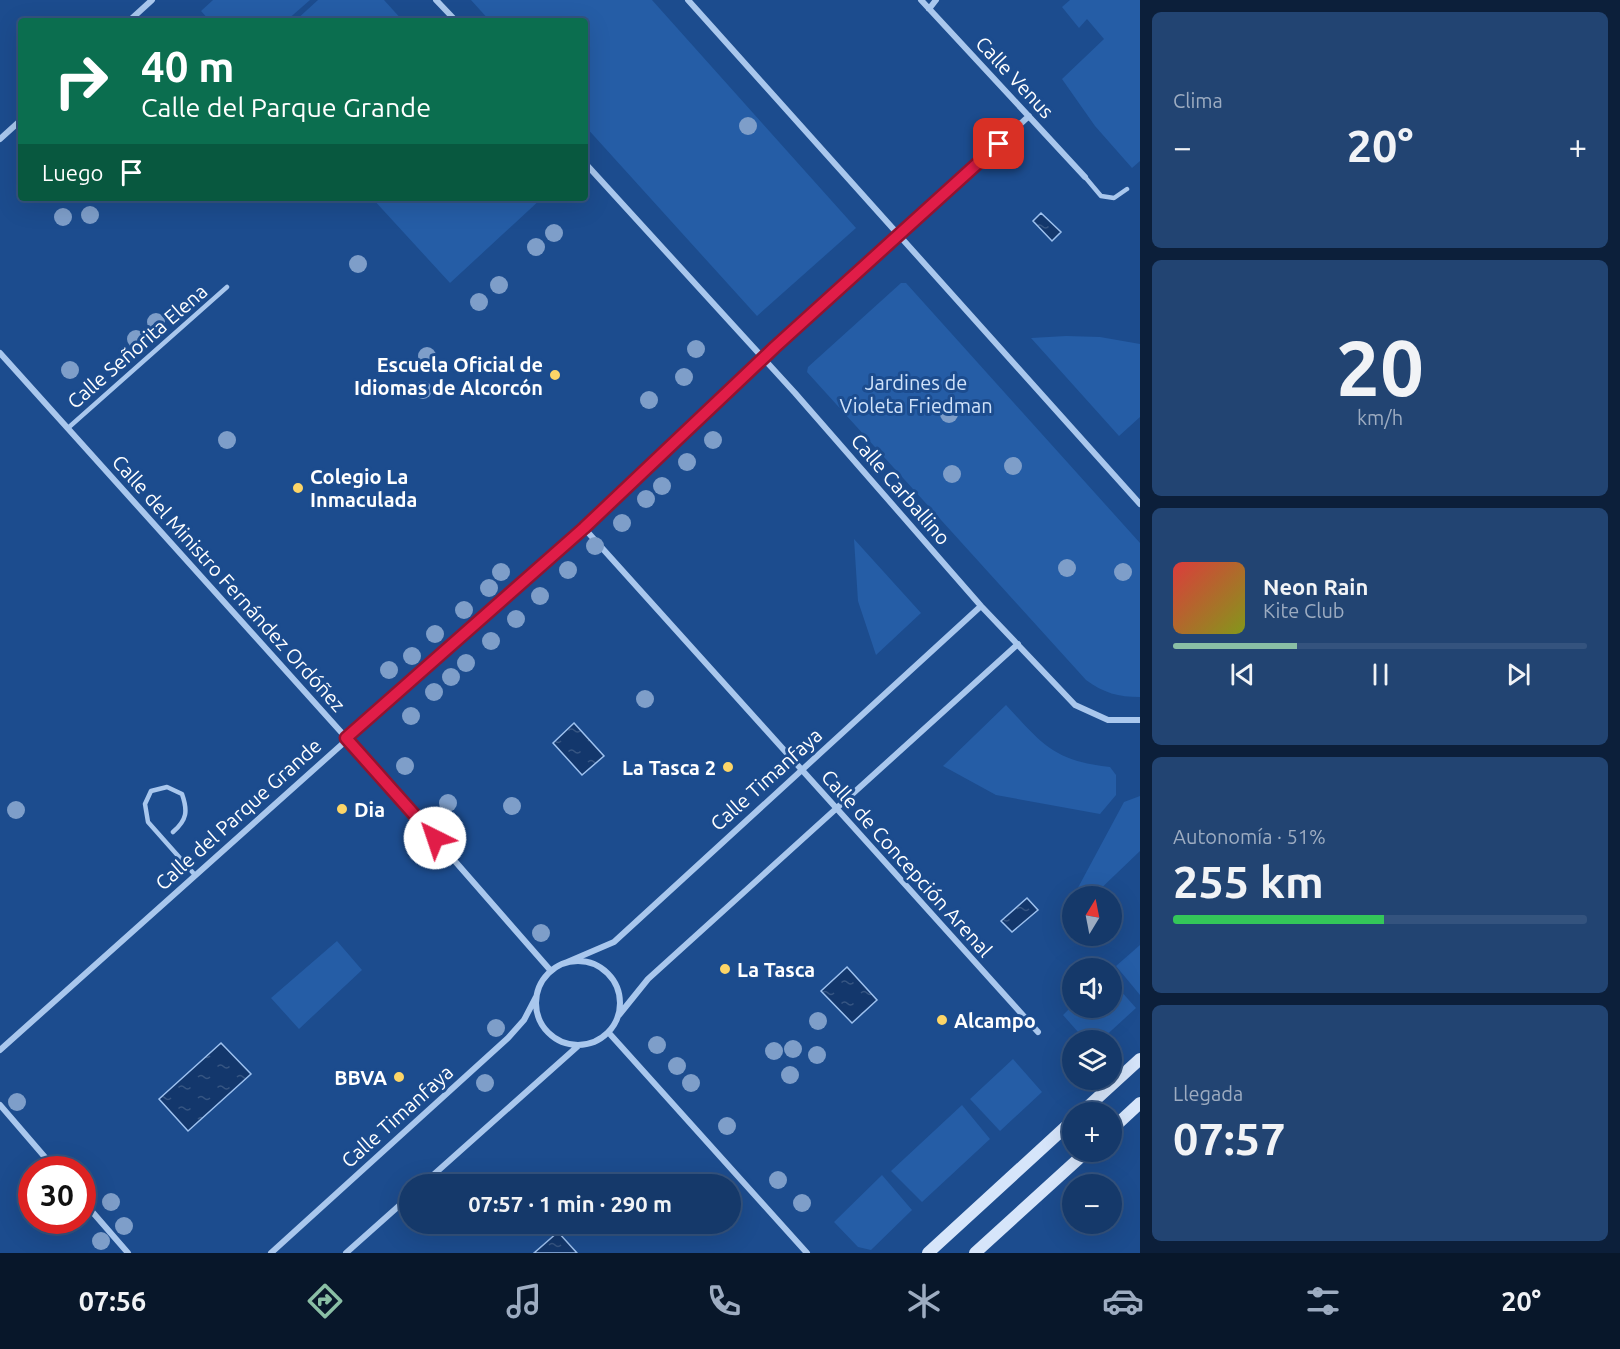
<!DOCTYPE html>
<html lang="es">
<head>
<meta charset="utf-8">
<style>
	body { margin:0; font-family:Ubuntu,sans-serif; background:#224472; color:#f1f3f6; height:100vh; display:flex; flex-direction:column; font-size:22px; white-space:nowrap }
	* { box-sizing:border-box; margin:0 }
	p { font-size:20px; color:#9dacc1 }
	.icon { flex:none; width:33px; height:33px; fill:none; stroke:currentColor; stroke-width:2; stroke-linecap:round; stroke-linejoin:round }
	.map { position:relative; flex:1; overflow:hidden }
	.details { display:flex; flex-direction:column; gap:12px; padding:12px; background:#0c1f3a; width:480px }
	.details>* { flex:none }
	.banner { position:absolute; left:18px; top:18px; width:570px; height:183px; border-radius:6px; box-shadow:0 6px 24px #0002,0 0 0 2px #34537e; background:#0b6e4f; color:#fff; overflow:hidden }
	.needle { width:39px; rotate:10deg }
	.tools { position:absolute; left:1062px; top:886px; display:grid; gap:12px }
	.tools a { display:grid; place-items:center; width:60px; height:60px; border-radius:50%; background:#15396a; box-shadow:0 6px 24px #0002,0 0 0 2px #34537e; font-size:30px }
	.speed { position:absolute; left:18px; top:1156px; display:flex; gap:12px; font-size:30px; font-weight:700; text-align:center }
	.speed>* { display:grid; place-content:center; width:78px; height:78px; border-radius:50%; background:#15396a; box-shadow:0 6px 24px #0002,0 0 0 2px #34537e; line-height:1 }
	.speed .limit { border:9px solid #d22; background:#fff; color:#111 }
	.pin { position:absolute; display:grid; place-items:center; width:51px; height:51px; color:#fff; margin:-26px; border-radius:12px; box-shadow:0 3px 9px #0006 }
	.me { position:absolute; width:66px; margin:-33px; rotate:319deg; stroke-linejoin:round; filter:drop-shadow(0 0 4px #0008) }
	.turn { display:flex; align-items:center; gap:21px; height:126px; padding:0 24px; font-size:27px }
	.turn .icon { width:78px; height:78px; stroke-width:2.5 }
	.turn b { display:block; font-size:42px; line-height:51px }
	.then { display:flex; align-items:center; height:57px; padding:0 24px; background:#0003; gap:12px; font-size:22px }
	.big { font-size:45px; font-weight:700; line-height:1.1 }
	.details .tile { flex:1; display:flex; flex-direction:column; justify-content:center; gap:9px; min-width:0; padding:0 21px; border-radius:9px; background:#224472 }
	.details .dial { align-items:center; gap:0 }
	.dial b { font-size:78px; line-height:1 }
	.song { display:flex; align-items:center; gap:18px }
	.cover { width:72px; height:72px; border-radius:9px; background:linear-gradient(135deg,hsl(0 70% 55%),hsl(70 70% 35%)) }
	.played { height:6px; border-radius:3px; background:linear-gradient(90deg,#8abfa5 30%,#34537e 30%) }
	.keys { display:flex; justify-content:space-around; direction:ltr }
	.heat { display:flex; justify-content:space-between; align-items:center; font-size:33px; direction:ltr }
	.charge { height:9px; border-radius:4px; background:linear-gradient(90deg,#34c759 51%,#34537e 0) }
	.trip { position:absolute; left:399px; top:1174px; width:342px; height:60px; border-radius:30px; background:#15396a; box-shadow:0 6px 24px #0002,0 0 0 2px #34537e; font-weight:700; line-height:60px; text-align:center }
	.tab-bar { display:flex; height:96px; justify-content:space-around; align-items:center; background:#08172a; color:#9dacc1 }
	.tab-bar .icon { width:42px; height:42px }
	.tab-bar .active { color:#8abfa5 }
	.tab-bar b { font-size:27px; color:#f1f3f6 }
	main { display:flex; flex:1; min-height:0 }
	.map>svg:first-child { display:block }
	.green { fill:#255da6 }
	.water { fill:url(#water-ripples); stroke:#9dc1ef; stroke-width:1.5 }
	.lines { fill:none; stroke-linecap:round; stroke-linejoin:round }
	.lane { stroke:#a9c7ed; stroke-width:4.5 }
	.street { stroke:#a9c7ed; stroke-width:6 }
	.secondary { stroke:#d6e5fa; stroke-width:12 }
	.tree { fill:#7e9ec9 }
	.route-casing { stroke:#92132f; stroke-width:15 }
	.route { stroke:#e11d48; stroke-width:10 }
	.poi-dot { fill:#fdd567; stroke:#1c4c8e; stroke-width:2 }
	.labels { text-anchor:middle; dominant-baseline:central; stroke-width:6; stroke-linejoin:round; paint-order:stroke }
	.street-label { font-size:20px; fill:#fff; stroke:#1c4c8e }
	.poi-label { font-size:20px; font-weight:bold; fill:#fff; stroke:#1c4c8e; text-anchor:start }
	.park-label { font-size:20px; fill:#cfe2fa; stroke:#1c4c8e }
</style>
</head>
<body>
<main>
<div class="map">
<svg width="1140" height="1253" viewBox="0 0 1140 1253">
	<defs>
		<pattern id="water-ripples" width="26" height="14" patternUnits="userSpaceOnUse" patternTransform="scale(1.5)"><rect width="26" height="14" fill="#13376c"/><path d="M2 4q2-2 4 0t4 0M15 11q2-2 4 0t4 0" fill="none" stroke="#365582"/></pattern>
	</defs>
	<rect width="100%" height="100%" fill="#1c4c8e"/>
	<path class="green" d="M213,0H310L286,21H210L201,11Z
		M318,0H384L403,21H295Z
		M471,0H652L856,228L757,316L585,126V21H490Z
		M1070,0H1140V161L1132,168L1095,126L1062,79L1104,39L1087,19L1079,28L1062,7Z
		M372,198H542L450,283Z
		M901,283H906L1140,543V697C1118,697 1104,693 1086,680L807,372L808,367Z
		M1066,336L1100,337L1140,344V417L1119,436L1031,338Z
		M854,539L921,613L876,655L858,601Z
		M1006,705C1043,745 1054,761 1110,767L1116,775V795L1100,814L996,795L943,766Z
		M1140,796V851L1092,897H1073L1124,802Z
		M337,941L362,970L299,1029L271,998Z
		M1140,945V995L1116,966Z
		M1112,981L1136,1008L1100,1041H1086L1063,1015L1072,1006L1112,1008Z
		M1013,1059L1042,1092L1000,1131L970,1099Z
		M962,1105L990,1139L922,1202L891,1171Z
		M882,1175L912,1210L871,1250L858,1247L834,1222Z"/>
	<path class="water" d="M1041,213L1061,232L1052,241L1033,221Z
		M574,723L604,756L582,775L553,743Z
		M1027,898L1038,910L1012,932L1001,921Z
		M847,967L877,1000L852,1023L821,991Z
		M221,1043L251,1074L188,1131L159,1099Z
		M558,1232L577,1253H534Z"/>
	<g class="lines">
		<path class="lane" d="M1085,177L1101,196L1114,198L1127,189
			M68,428L227,287
			M173,832C187,820 188,811 182,794L167,787L151,791L145,804L148,822L195,875"/>
		<path class="street" d="M436,0L456,21
			M688,0L1140,504
			M921,0L1085,177
			M929,9L936,0
			M129,21L152,0
			M0,139L21,120
			M585,163L795,393L981,606L1075,705L1108,720H1140
			M0,353L377,772L551,971
			M584,528L1038,1032
			M536 1003a42 42 0 1 1 84 0a42 42 0 1 1-84 0Z
			M565,963L614,942L981,606
			M619,1015L648,979L1018,644
			M609,1033L807,1253
			M0,1050L584,528L775,347L1029,116
			M0,1105L56,1170
			M422,1185L578,1046
			M82,1200L128,1253
			M271,1253L508,1038L524,1020L536,997
			M346,1253L410,1196"/>
		<path class="secondary" d="M1081,1113L1140,1059
			M1112,1129L1140,1103
			M928,1253L1072,1121
			M975,1253L1086,1152"/>
	</g>
	<g class="tree">
		<circle cx="748" cy="126" r="9"/>
		<circle cx="90" cy="215" r="9"/>
		<circle cx="63" cy="217" r="9"/>
		<circle cx="554" cy="233" r="9"/>
		<circle cx="536" cy="247" r="9"/>
		<circle cx="358" cy="264" r="9"/>
		<circle cx="499" cy="285" r="9"/>
		<circle cx="479" cy="302" r="9"/>
		<circle cx="156" cy="322" r="9"/>
		<circle cx="136" cy="339" r="9"/>
		<circle cx="696" cy="349" r="9"/>
		<circle cx="427" cy="356" r="9"/>
		<circle cx="70" cy="370" r="9"/>
		<circle cx="684" cy="377" r="9"/>
		<circle cx="423" cy="390" r="9"/>
		<circle cx="649" cy="400" r="9"/>
		<circle cx="949" cy="414" r="9"/>
		<circle cx="227" cy="440" r="9"/>
		<circle cx="713" cy="440" r="9"/>
		<circle cx="687" cy="462" r="9"/>
		<circle cx="1013" cy="466" r="9"/>
		<circle cx="952" cy="474" r="9"/>
		<circle cx="662" cy="486" r="9"/>
		<circle cx="646" cy="499" r="9"/>
		<circle cx="622" cy="523" r="9"/>
		<circle cx="595" cy="546" r="9"/>
		<circle cx="1067" cy="568" r="9"/>
		<circle cx="568" cy="570" r="9"/>
		<circle cx="501" cy="572" r="9"/>
		<circle cx="1123" cy="572" r="9"/>
		<circle cx="489" cy="588" r="9"/>
		<circle cx="540" cy="596" r="9"/>
		<circle cx="464" cy="610" r="9"/>
		<circle cx="516" cy="619" r="9"/>
		<circle cx="435" cy="634" r="9"/>
		<circle cx="491" cy="641" r="9"/>
		<circle cx="412" cy="656" r="9"/>
		<circle cx="466" cy="663" r="9"/>
		<circle cx="389" cy="670" r="9"/>
		<circle cx="451" cy="677" r="9"/>
		<circle cx="434" cy="692" r="9"/>
		<circle cx="645" cy="699" r="9"/>
		<circle cx="411" cy="716" r="9"/>
		<circle cx="405" cy="766" r="9"/>
		<circle cx="448" cy="803" r="9"/>
		<circle cx="512" cy="806" r="9"/>
		<circle cx="16" cy="810" r="9"/>
		<circle cx="541" cy="933" r="9"/>
		<circle cx="818" cy="1021" r="9"/>
		<circle cx="496" cy="1028" r="9"/>
		<circle cx="657" cy="1045" r="9"/>
		<circle cx="793" cy="1049" r="9"/>
		<circle cx="774" cy="1051" r="9"/>
		<circle cx="817" cy="1055" r="9"/>
		<circle cx="677" cy="1066" r="9"/>
		<circle cx="790" cy="1075" r="9"/>
		<circle cx="485" cy="1083" r="9"/>
		<circle cx="691" cy="1083" r="9"/>
		<circle cx="17" cy="1102" r="9"/>
		<circle cx="727" cy="1126" r="9"/>
		<circle cx="778" cy="1180" r="9"/>
		<circle cx="111" cy="1202" r="9"/>
		<circle cx="802" cy="1203" r="9"/>
		<circle cx="124" cy="1226" r="9"/>
		<circle cx="101" cy="1241" r="9"/>
	</g>
	<g class="lines">
		<g class="route-casing">
			<path id="route" d="M435,838L346,738L584,528L775,347L999,144"/>
		</g>
		<use href="#route" class="route"/>
	</g>
	<g class="poi-dot">
		<circle cx="555" cy="375" r="6"/>
		<circle cx="298" cy="488" r="6"/>
		<circle cx="728" cy="767" r="6"/>
		<circle cx="342" cy="809" r="6"/>
		<circle cx="725" cy="969" r="6"/>
		<circle cx="942" cy="1020" r="6"/>
		<circle cx="399" cy="1077" r="6"/>
	</g>
	<g class="labels">
		<g class="street-label">
			<text transform="translate(1015 77) rotate(47)">Calle Venus</text>
			<text transform="translate(137 346) rotate(-41)">Calle Señorita Elena</text>
			<text transform="translate(901 489) rotate(49)">Calle Carballino</text>
			<text transform="translate(229 583) rotate(48)">Calle del Ministro Fernández Ordóñez</text>
			<text transform="translate(766 779) rotate(-42)">Calle Timanfaya</text>
			<text transform="translate(238 814) rotate(-42)">Calle del Parque Grande</text>
			<text transform="translate(907 863) rotate(48)">Calle de Concepción Arenal</text>
			<text transform="translate(397 1116) rotate(-42)">Calle Timanfaya</text>
		</g>
		<g class="poi-label">
			<text x="543" y="364" text-anchor="end">Escuela Oficial de<tspan x="543" dy="23">Idiomas de Alcorcón</tspan></text>
			<text x="310" y="476">Colegio La<tspan x="310" dy="23">Inmaculada</tspan></text>
			<text x="716" y="767" text-anchor="end">La Tasca 2</text>
			<text x="354" y="809">Dia</text>
			<text x="737" y="969">La Tasca</text>
			<text x="954" y="1020">Alcampo</text>
			<text x="387" y="1077" text-anchor="end">BBVA</text>
		</g>
		<g class="park-label">
			<text x="916" y="382">Jardines de<tspan x="916" dy="23">Violeta Friedman</tspan></text>
		</g>
	</g>
</svg>
<div class="tools">
<a><svg class="needle" viewBox="-14 -14 28 28"><path d="M0-13l5 13h-10z" fill="#e53935"/><path d="M0 13l5-13h-10z" fill="#9dacc1"/></svg></a>
<a><svg class="icon" aria-label="sound" viewBox="0 0 24 24"><path d="M4 9h4l5-4v14l-5-4H4zM17 9q2 3 0 6"/></svg></a>
<a><svg class="icon" aria-label="layers" viewBox="0 0 24 24"><path d="M12 4l9 5-9 5-9-5zM3 14l9 5 9-5"/></svg></a>
<a>+</a>
<a>−</a>
</div>
<div class="speed"><div class="limit">30</div></div>
<div class="pin" style="left:999px;top:144px;background:#d93025"><svg class="icon" aria-label="arrive" viewBox="0 0 24 24"><path d="M6 21V4h12l-3 4 3 4H6"/></svg></div>
<svg class="me" style="left:435px;top:838px" viewBox="-20 -20 40 40"><circle r="19" fill="#fff"/><path d="M0-13L10 11 0 6-10 11z" fill="#e11d48"/></svg>
<div class="trip">07:57 · 1 min · 290 m</div>
<div class="banner">
<div class="turn"><svg class="icon" aria-label="right" viewBox="0 0 24 24"><path d="M7 20v-9h11M14 6l5 5-5 5"/></svg><div><b>40 m</b>Calle del Parque Grande</div></div>
<div class="then">Luego<svg class="icon" aria-label="arrive" viewBox="0 0 24 24"><path d="M6 21V4h12l-3 4 3 4H6"/></svg></div>
</div>
</div>
<section class="details">
<div class="tile"><p>Clima</p>
<div class="heat"><a>−</a><b class="big">20°</b><a>+</a></div>
</div>
<div class="tile dial"><b>20</b><p>km/h</p></div>
<div class="tile">
<div class="song"><i class="cover"></i><div><b>Neon Rain</b><p>Kite Club</p></div></div>
<div class="played"></div>
<div class="keys"><svg class="icon" aria-label="previous" viewBox="0 0 24 24"><path d="M18 5L8 12l10 7zM5 5v14"/></svg><svg class="icon" aria-label="pause" viewBox="0 0 24 24"><path d="M8 5v14M16 5v14"/></svg><svg class="icon" aria-label="next" viewBox="0 0 24 24"><path d="M6 5l10 7-10 7zM19 5v14"/></svg></div>
</div>
<div class="tile"><p>Autonomía · 51%</p><b class="big">255 km</b><div class="charge"></div></div>
<div class="tile"><p>Llegada</p><b class="big">07:57</b></div>
</section>
</main>
<nav class="tab-bar">
<b>07:56</b>
<svg class="icon active" aria-label="directions" viewBox="0 0 24 24"><path d="M12 3l9 9-9 9-9-9zM9 14v-3h6M13 9l2 2-2 2"/></svg>
<svg class="icon" aria-label="music" viewBox="0 0 24 24"><path d="M9 18V5l10-2v13"/><circle cx="6" cy="18" r="3"/><circle cx="16" cy="16" r="3"/></svg>
<svg class="icon" aria-label="phone" viewBox="0 0 24 24"><path d="M5 4h4l2 5-3 2q2 4 5 5l2-3 5 2v4C11 20 4 13 5 4z"/></svg>
<svg class="icon" aria-label="climate" viewBox="0 0 24 24"><path d="M12 3v18M4 7l16 10M4 17L20 7"/></svg>
<svg class="icon" aria-label="car" viewBox="0 0 24 24"><path d="M5 17H2v-5l4-1 3-4h7l3 4 3 1v5h-3M9 17h6M6 11h13"/><circle cx="7" cy="17" r="2"/><circle cx="17" cy="17" r="2"/></svg>
<svg class="icon" aria-label="filters" viewBox="0 0 24 24"><path d="M4 7h16M4 17h16"/><circle cx="9" cy="7" r="2"/><circle cx="15" cy="17" r="2"/></svg>
<b>20°</b>
</nav>
</body>
</html>
